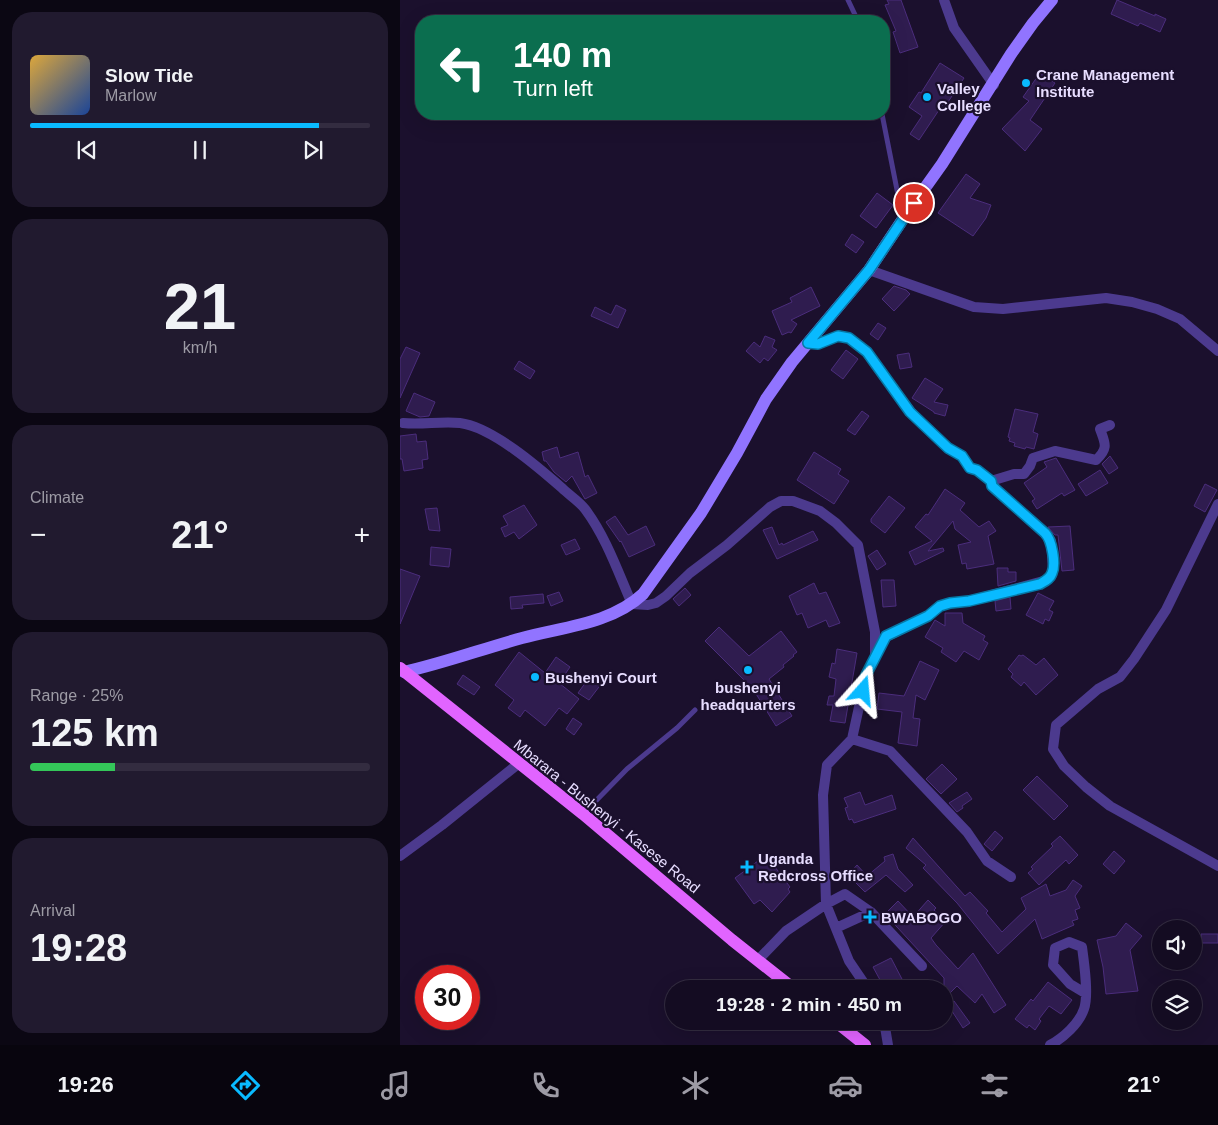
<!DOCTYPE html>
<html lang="en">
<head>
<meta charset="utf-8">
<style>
	body { margin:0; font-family:Arial,sans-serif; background:#211a2f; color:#f1f3f6; height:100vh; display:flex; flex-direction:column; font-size:19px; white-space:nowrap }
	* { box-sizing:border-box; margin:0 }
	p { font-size:16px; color:#9d9ba5 }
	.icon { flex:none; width:28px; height:28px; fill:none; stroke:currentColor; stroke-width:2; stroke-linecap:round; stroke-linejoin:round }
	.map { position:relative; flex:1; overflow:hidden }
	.details { display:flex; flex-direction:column; gap:12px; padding:12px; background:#0b0713; width:400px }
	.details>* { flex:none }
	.banner { position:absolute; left:15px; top:15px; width:475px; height:105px; border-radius:20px; box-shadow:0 5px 20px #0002,0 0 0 1px #332c40; background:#0b6e4f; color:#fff; overflow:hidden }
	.buttons { position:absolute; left:752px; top:920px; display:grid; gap:10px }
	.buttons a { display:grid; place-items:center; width:50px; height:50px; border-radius:50%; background:#140c22; box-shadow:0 5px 20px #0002,0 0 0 1px #332c40; font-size:25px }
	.speed { position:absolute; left:15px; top:965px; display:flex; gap:10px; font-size:25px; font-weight:700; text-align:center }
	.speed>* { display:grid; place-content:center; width:65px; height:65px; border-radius:50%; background:#140c22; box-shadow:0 5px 20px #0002,0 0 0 1px #332c40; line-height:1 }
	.speed .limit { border:8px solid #d22; background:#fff; color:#111 }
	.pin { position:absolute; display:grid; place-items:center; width:42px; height:42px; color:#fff; margin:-21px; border:2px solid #fff; border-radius:50%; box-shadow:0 1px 5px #0007 }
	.me { position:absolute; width:55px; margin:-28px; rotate:18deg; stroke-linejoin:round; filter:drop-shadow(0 0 4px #0008) }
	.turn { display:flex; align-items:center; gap:18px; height:105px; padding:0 15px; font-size:22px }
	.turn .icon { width:65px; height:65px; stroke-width:2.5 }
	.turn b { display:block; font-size:35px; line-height:42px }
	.big { font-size:38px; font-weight:800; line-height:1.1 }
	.details .card { flex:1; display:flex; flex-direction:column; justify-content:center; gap:8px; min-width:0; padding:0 18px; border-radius:20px; background:#211a2f }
	.details .dial { align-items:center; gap:0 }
	.dial b { font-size:65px; line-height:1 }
	.song { display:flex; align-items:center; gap:15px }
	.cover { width:60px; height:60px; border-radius:8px; background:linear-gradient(135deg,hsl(40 70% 55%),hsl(220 70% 35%)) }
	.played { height:5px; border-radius:2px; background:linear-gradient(90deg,#09baff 85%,#332c40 85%) }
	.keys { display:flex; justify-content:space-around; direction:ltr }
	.heat { display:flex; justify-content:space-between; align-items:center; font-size:28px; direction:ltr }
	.charge { height:8px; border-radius:4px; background:linear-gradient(90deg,#34c759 25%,#332c40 0) }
	.trip { position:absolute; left:265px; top:980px; width:288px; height:50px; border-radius:25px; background:#140c22; box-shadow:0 5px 20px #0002,0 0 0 1px #332c40; font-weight:800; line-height:50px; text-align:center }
	.tab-bar { display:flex; height:80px; justify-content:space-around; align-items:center; background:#08050e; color:#9d9ba5 }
	.tab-bar .icon { width:35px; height:35px }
	.tab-bar .current { color:#09baff }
	.tab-bar b { font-size:22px; color:#f1f3f6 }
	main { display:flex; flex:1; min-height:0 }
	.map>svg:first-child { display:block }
	.building { fill:#2f1c4f; stroke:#4b2d7c }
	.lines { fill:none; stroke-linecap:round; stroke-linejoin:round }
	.lane { stroke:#4c3a8e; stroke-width:5 }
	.street { stroke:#4c3a8e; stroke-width:10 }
	.secondary { stroke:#9174ff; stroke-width:12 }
	.primary { stroke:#e164ff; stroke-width:12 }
	.route-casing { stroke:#0679a6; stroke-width:12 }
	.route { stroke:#09baff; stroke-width:9 }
	.poi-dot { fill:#09baff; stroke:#1b102d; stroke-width:2 }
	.labels { text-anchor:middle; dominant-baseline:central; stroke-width:4.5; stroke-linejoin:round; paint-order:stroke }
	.poi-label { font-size:15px; font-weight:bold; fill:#e7ddff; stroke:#1b102d; text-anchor:start }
	.street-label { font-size:15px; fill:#e7ddff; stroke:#1b102d }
</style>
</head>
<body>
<main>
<section class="details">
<div class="card">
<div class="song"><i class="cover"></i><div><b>Slow Tide</b><p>Marlow</p></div></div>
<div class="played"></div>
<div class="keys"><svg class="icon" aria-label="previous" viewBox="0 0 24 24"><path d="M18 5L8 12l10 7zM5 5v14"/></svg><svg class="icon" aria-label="pause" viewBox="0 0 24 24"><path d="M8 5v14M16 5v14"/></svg><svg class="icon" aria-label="next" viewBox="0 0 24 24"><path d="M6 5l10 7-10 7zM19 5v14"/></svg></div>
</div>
<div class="card dial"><b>21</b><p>km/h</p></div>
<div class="card"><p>Climate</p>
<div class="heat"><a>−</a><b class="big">21°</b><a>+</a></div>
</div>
<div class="card"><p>Range · 25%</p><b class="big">125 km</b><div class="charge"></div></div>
<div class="card"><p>Arrival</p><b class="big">19:28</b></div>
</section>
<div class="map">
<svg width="818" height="1045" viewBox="0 0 818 1045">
	<rect width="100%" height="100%" fill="#1b102d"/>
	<path class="building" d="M487,0H501L518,47L500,53L493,32L496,31L485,5L489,4Z
		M717,0L755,16V14L766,19L760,32L740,23L738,26L711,14Z
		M540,63L564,78L546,105L543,104L519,140L510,134L522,116L509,107L519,92L521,93Z
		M640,73L655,83L630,120L642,129L625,151L602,129L629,101L623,97Z
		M566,174L580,184L570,198L591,205L586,218L573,236L538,213Z
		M477,193L493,205L476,228L460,216Z
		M452,234L464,242L456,253L445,245Z
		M494,286L506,290L510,294L494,311L482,299Z
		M411,287L420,306L391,320L397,324L391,333L389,332L382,335L372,311L392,302L390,298Z
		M216,305L226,310L218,328L191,316L195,307L211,315Z
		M478,323L486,328L478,340L470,334Z
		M365,336L375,340L372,347L377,350L368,361L364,358L360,363L346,351L354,342L360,347Z
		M6,347L20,353L0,398V359Z
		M446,350L458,359L443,379L431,370Z
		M509,353L512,367L500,369L497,355Z
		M119,361L135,371L130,379L114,369Z
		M525,378L543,389L534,402L548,405L545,416L534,413V412L512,398Z
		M14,393L35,402L29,416L20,417L6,411Z
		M615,409L638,414L633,432L638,434L634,449L626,447L625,449L614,446L615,443L609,441L610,438L608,437Z
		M462,411L469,416L455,435L447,430Z
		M16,434L17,442L26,441L28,459L22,460L23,468L4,471L2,459H0V436Z
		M157,447L160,458L178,452L185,477L188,475L197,493L185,499L172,476L166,482L154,472L146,461H144L142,452Z
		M414,452L441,469L438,474L449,481L434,504L397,480Z
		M710,456L718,468L709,474L702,464Z
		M656,458L675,490L664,496L662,493L637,509L632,501L635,499L624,483L647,467L644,462Z
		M700,470L708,483L686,496L678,484Z
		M805,484L817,490L805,512L794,506Z
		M545,489L565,503L560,510L579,527L589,521L596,531L588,536L594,564L567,569L566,563L562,564L558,545L571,542L555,529L553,521L528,551L543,548L544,551L515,565L509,552L532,541L515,527L526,514L528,515Z
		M489,496L505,508L485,533L471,522V519Z
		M124,505L137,525L119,539L114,532L105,537L101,528L108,525L103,516Z
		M37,508L40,531L29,530L25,509Z
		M215,516L228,535L246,526L255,545L229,557L221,541L220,542L206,522Z
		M670,526L674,570L662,571L658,535H655L648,527Z
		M372,527L379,545L382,543L383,545L413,531L418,540L377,559L363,530Z
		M175,539L180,549L166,555L161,545Z
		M31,547L51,549L49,567L30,565Z
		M477,550L486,564L477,570L468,556Z
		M597,568H608V572H616V581L598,586Z
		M0,569L20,576L0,624Z
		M481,580H494L496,606L483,607Z
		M414,583L419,594L426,592L440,623L429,627L426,620L408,628L402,613L397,615L389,596Z
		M285,588L291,595L279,606L273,599Z
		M159,592L163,601L151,606L147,596Z
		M638,593L654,601L649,610L653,612L649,621L645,619L643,624L626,615Z
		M143,594L144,603L122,605L123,608L111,609L110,597Z
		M610,597L611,609L596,611L595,601Z
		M545,613H562L563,623L585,636L583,640L588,643L579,660L564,651L556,662L541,652L543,648L525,637L535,620L545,626Z
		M319,627L349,656L381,631L397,652L393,655L394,656L383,665L384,667L369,679L392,716L376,726L353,689L305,641Z
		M437,649L457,653L445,723L430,721L433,705H427L429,696H434L436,679L429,677L432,663L435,664Z
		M119,652L145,673L156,657L170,667L159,683L179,699L167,714L159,708L145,726L125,710L120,717L108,708L114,700L95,685Z
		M619,655L621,656L623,655L636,665L644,658L658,675L636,695L624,682L621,686L611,677L613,674L608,669Z
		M520,661L539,670L525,700L516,695L513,718L520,719L517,746L498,743L502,712L477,709L479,693L504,696Z
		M63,675L80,687L74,695L57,684Z
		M191,675L202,683L189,700L178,693Z
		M173,718L182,724L174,735L166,729Z
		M542,764L557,779L541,794L526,779Z
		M637,776L668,806L654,820L623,790Z
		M460,792L465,805L492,795L496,809L454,823L452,819L449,820L445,808L448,807L444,798Z
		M567,792L572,799L562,806L563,808L557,812L549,803Z
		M595,831L603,838L592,851L584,844Z
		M660,836L678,855L669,864L666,860L639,885L628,873L633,869L631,867L653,846L651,844Z
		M513,838L565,896L570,892L588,911L586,913L602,932L626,909L621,898L646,884L650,896L666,890L673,880L682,886L675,896L680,908L675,910L678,919L672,921L674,925L642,939L635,919L598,954L557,903L523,868L526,865L506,848Z
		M714,851L725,861L714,874L703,864Z
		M493,854L498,869L513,885L505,892L486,875L465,892L448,875L457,865L467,876L485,861L484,857Z
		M366,855L390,887L388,889L390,892L372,912L360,900L354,904L335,878Z
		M528,900L536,908L534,910L546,921L531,938L536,945L558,969L573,953L606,1005L594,1013L582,994L575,1003L557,986L544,999V978L485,914L498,901L513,917Z
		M726,923L742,936L730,950L738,991L706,994L703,967L697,940L716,936Z
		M801,934H818V943H802Z
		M491,958L503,981L512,989H485L473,967Z
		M648,982L672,1000L661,1014L649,1006L639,1019L641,1021L635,1030L629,1025L627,1028L615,1019L631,999L633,1001Z
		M554,1001L570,1023L563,1028L548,1005Z"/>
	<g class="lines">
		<path class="lane" d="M448,0L458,21
			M482,114L499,200L504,215
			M183,814L227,769L277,728L295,710"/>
		<path class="street" d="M544,0L554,28L594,85
			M469,270L574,307L603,309L706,298L732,302L757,309L780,319L818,351
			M408,343L418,344L438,336L449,338L467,352L510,411L547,447L562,456L570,468L577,470L591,481L592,486L645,533L651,541L653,569L652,575L647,580L569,601L550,603L540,606L528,616L486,637L466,675L452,739L427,765L423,795L426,904L449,961L468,989
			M3,423C22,425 41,421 60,423C92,427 138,467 162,488C169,495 179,501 185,509C206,537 218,572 232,604L248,605L256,603L266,596L290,573L327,545L370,507L381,501H393L420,511L436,523L458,545L475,632V655
			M591,481L614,474H624L630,466L633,458L655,451L696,460C709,448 705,443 700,429L710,425
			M818,504L766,610L734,659L720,677L698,689L656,725L653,749L664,766L686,787L710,806L818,866
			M452,739L490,751L567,832L587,861L611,877
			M0,856L42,825L118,764
			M436,928L471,912
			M358,960L386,931L426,904L445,894L471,912L522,966
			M484,1021L488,1045
			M650,1045C663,1038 679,1024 684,1009C689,995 684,962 682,947L669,942L655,948L653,965L670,984L685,993"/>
		<path class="secondary" d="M4,672C44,663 82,649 122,638C162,627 211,624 243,594L301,513L337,453L366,399L392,362L469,270L505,216L542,164L611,54L633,23L652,0"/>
		<path class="primary" d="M0,668L183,814L332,940L394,989
			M435,1021L465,1045"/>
	</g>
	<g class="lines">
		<g class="route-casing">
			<path id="route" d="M463,691L466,675L486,636L528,616L540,606L550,603L569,601L640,584C645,581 650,579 652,573C656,564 652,540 645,533L592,486L591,481L577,470L570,468L562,456L548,448L510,412L467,352L449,338L438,336L418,344L408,343L469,270L514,203"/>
		</g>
		<use href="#route" class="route"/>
	</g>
	<g class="poi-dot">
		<circle cx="626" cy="83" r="5"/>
		<circle cx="527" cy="97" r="5"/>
		<circle cx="348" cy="670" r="5"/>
		<circle cx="135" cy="677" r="5"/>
		<path d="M344.5 859.5h5v5h5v5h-5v5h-5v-5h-5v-5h5z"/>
		<path d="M467.5 909.5h5v5h5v5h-5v5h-5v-5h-5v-5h5z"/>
	</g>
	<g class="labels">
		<g class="poi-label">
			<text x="636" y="74">Crane Management<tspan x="636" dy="17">Institute</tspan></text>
			<text x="537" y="88">Valley<tspan x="537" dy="17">College</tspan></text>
			<text x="145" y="677">Bushenyi Court</text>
			<text x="348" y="687" text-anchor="middle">bushenyi<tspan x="348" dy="17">headquarters</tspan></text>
			<text x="358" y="858">Uganda<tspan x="358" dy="17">Redcross Office</tspan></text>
			<text x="481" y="917">BWABOGO</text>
		</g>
		<g class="street-label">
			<text transform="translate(207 816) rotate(39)">Mbarara - Bushenyi - Kasese Road</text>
		</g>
	</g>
</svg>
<div class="buttons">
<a><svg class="icon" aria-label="sound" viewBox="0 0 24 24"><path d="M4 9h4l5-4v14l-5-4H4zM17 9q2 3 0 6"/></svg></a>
<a><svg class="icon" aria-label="layers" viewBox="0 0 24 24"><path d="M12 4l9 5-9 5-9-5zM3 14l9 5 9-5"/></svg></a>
</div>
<div class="speed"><div class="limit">30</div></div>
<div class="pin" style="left:514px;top:203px;background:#d93025"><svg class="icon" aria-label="arrive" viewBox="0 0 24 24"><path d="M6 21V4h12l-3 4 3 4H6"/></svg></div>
<svg class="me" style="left:463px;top:691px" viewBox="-20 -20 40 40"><path d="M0-17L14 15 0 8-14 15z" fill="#09baff" stroke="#fff" stroke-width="4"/></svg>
<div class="trip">19:28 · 2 min · 450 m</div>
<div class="banner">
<div class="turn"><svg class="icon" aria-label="left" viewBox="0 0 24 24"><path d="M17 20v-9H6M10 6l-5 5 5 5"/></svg><div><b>140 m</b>Turn left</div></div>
</div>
</div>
</main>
<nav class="tab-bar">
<b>19:26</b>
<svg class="icon current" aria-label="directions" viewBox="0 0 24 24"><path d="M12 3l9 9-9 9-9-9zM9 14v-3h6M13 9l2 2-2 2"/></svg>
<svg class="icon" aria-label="music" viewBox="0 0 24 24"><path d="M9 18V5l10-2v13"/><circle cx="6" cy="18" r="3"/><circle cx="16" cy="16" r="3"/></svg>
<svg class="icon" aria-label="phone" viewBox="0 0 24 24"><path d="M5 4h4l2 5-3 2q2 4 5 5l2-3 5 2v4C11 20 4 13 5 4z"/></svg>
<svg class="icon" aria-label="climate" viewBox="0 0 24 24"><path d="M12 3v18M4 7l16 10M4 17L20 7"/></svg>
<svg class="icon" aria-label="car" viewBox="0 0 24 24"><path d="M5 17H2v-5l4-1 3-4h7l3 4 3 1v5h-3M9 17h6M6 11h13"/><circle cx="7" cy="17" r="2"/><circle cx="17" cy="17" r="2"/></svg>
<svg class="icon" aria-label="filters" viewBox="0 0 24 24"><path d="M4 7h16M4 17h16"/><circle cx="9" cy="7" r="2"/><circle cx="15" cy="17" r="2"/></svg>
<b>21°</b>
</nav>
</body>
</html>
